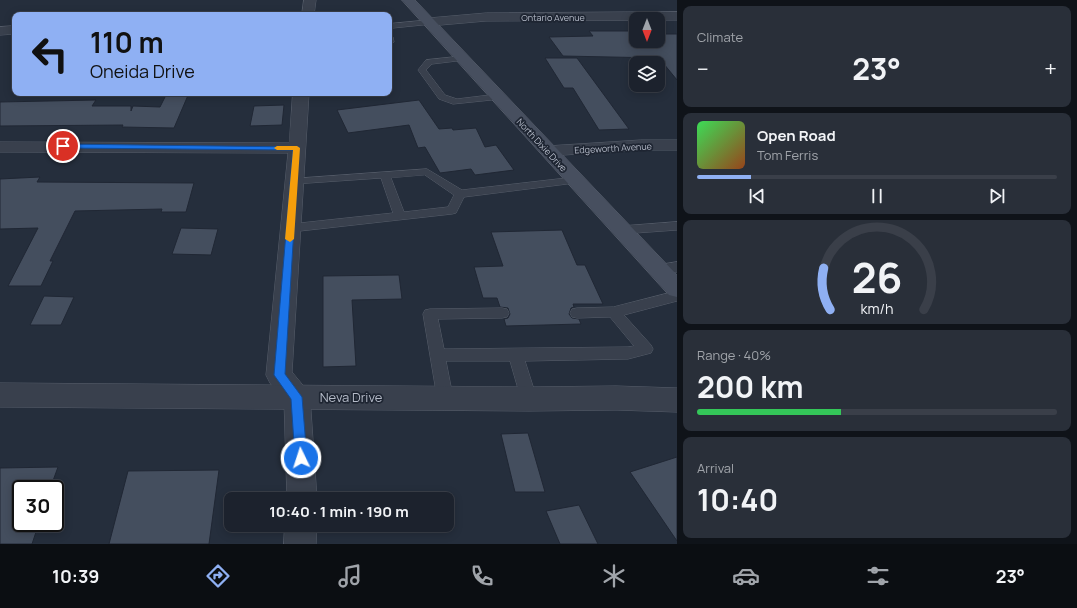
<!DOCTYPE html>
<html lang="en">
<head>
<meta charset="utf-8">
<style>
	body { margin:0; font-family:Manrope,sans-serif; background:#292f39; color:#f1f3f6; height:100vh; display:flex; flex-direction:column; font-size:15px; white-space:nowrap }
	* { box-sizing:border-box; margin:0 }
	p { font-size:13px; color:#a0a4aa }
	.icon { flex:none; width:22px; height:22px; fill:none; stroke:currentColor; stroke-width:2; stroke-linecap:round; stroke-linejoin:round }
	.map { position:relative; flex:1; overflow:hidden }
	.sheet { display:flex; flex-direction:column; gap:6px; padding:6px; background:#0f1319; width:400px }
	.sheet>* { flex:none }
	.guide { position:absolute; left:12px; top:12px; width:380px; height:84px; border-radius:8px; box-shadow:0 2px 10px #0003,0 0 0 1px #3a3f49; background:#8fb0f3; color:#111; overflow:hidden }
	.needle { width:26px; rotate:180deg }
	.controls { position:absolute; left:629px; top:12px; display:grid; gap:8px }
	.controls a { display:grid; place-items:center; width:36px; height:36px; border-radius:8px; background:#1c222d; box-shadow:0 2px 10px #0003,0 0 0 1px #3a3f49; font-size:20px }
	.speed { position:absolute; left:12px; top:480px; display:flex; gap:8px; font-size:20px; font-weight:700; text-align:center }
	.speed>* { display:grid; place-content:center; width:52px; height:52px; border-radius:50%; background:#1c222d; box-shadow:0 2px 10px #0003,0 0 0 1px #3a3f49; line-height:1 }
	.speed .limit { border:2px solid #111; border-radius:6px; background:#fff; color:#111 }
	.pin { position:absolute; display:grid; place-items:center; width:34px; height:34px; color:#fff; margin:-17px; border:2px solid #fff; border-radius:50%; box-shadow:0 1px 4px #0007 }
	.me { position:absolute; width:44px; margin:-22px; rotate:356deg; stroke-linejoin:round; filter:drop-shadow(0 0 3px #0008) }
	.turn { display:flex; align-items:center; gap:14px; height:84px; padding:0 12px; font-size:18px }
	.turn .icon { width:52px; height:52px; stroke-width:2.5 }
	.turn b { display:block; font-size:28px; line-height:34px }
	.big { font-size:30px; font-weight:700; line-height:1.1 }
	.sheet .widget { flex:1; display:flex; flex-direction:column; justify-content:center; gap:6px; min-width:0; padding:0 14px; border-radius:8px; background:#292f39 }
	.sheet .dial { align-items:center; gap:0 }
	.dial svg { height:104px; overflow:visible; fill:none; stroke:#3a3f49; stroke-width:7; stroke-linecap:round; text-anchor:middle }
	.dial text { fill:#f1f3f6; stroke:none }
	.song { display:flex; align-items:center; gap:12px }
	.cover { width:48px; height:48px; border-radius:6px; background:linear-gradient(135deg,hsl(130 70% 55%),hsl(20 70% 35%)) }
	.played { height:4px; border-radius:2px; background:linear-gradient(90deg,#8fb0f3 15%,#3a3f49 15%) }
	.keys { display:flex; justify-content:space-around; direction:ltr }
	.heat { display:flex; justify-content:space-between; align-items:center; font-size:22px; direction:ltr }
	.charge { height:6px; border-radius:3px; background:linear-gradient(90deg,#34c759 40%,#3a3f49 0) }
	.trip { position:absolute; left:224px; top:492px; width:230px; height:40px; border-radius:8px; background:#1c222d; box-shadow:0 2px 10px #0003,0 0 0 1px #3a3f49; font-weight:700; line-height:40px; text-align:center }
	.tabs { display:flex; height:64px; justify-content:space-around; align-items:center; background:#0b0e12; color:#a0a4aa }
	.tabs .icon { width:28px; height:28px }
	.tabs .on { color:#8fb0f3 }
	.tabs b { font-size:18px; color:#f1f3f6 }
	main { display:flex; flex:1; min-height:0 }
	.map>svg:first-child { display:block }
	.building { fill:#444e5e; stroke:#202734 }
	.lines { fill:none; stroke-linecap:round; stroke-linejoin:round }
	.service-casing { stroke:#575e6b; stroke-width:1 }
	.minor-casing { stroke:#575e6b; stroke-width:1 }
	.tertiary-casing { stroke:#575e6b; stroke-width:1 }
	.secondary-casing { stroke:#575e6b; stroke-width:1 }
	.service { fill:#39404d; fill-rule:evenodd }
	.minor { fill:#39404d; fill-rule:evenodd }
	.tertiary { fill:#39404d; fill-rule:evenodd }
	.secondary { fill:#474f5f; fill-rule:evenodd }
	.route { fill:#1a73e8; stroke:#114b97 }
	.slow { fill:#f59e0b }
	.labels { text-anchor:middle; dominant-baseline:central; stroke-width:3.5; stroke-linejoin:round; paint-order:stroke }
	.far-street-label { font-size:9px; fill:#b5bbc8; stroke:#1e2532 }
	.near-street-label { font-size:13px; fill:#b5bbc8; stroke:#1e2532 }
</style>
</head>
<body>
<main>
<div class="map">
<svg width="677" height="544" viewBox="0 0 677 544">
	<rect width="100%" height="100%" fill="#252e3c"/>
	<path class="building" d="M589,31H635L636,41H658V34H677V80L659,58L563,56L549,37L593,36Z
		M545,58H577L629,129L599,130L573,88H564Z
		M167,93H189L174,128L122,127L123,125L0,126V102L96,100L92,106H131V111L133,106L160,107Z
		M419,100L439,129L452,128L453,130L476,128L485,147L496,145L514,170L475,175L471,169L440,173L425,147L418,148L409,125L348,133L337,110Z
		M284,105L282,125L250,126L254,106Z
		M40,177L37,182L194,183L186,212H161L162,209L75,211L50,261H53L41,286H8L38,228L0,229V179Z
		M181,228L218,229L211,255L172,254Z
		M562,230L577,265H585L603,304H573L574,307L571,308L569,314L572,318L579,319L581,324L506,326L504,319L508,318L510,314L508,308L500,307L497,298H483L474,267L503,266L491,232Z
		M399,275L402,299L352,300L356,366L323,367V276Z
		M44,296L74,297L61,325H30Z
		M528,433L545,492H515L501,434Z
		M677,457V541L630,472Z
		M58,467L50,489H21V523H39L32,544H0V468Z
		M219,470L209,544H109L128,471Z
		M579,505L598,544H560L546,511Z"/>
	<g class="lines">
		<g class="service-casing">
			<path id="service" d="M429,20L433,22L432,24L393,28L389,31V24Z
				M389,35L393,37L394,42L389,45Z
				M462,56H465L466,58L465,60L432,64L426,70L445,95L457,99L498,94L503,97L501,99L453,104L439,99L418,70L426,60Z
				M427,169L462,190L575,177L580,180L575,183L464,197L456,213L452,214L291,232L287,231L285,228L287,225L291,224L393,213L381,178L294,184L289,181L290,179ZM425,175L454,195L448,207L404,212L391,178Z
				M677,222V230L622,234L618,233L616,230L618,227L622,226Z
				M677,262V272L658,274L653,272L652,269L653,266Z
				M677,291V301L624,315L651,345L653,349L651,353L628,359L525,361L537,399L535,404L529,406L523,404L521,399L510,361H446L453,397L451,402L445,404L439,402L437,397L423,314L425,310L430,309L502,308L507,309L509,313L507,317L502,318L438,319L444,349L628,347L634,346L610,317L577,318L572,317L570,313L572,309L577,308L613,307Z"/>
		</g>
		<g class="minor-casing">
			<path id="minor" d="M304,0H316L314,15H302Z
				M677,12V20L486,21L429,26L425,25L423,22L425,19L429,18L486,13Z
				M15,26V34L0,35V27Z
				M293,93H309L292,372L306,389L310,397L317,499H287L284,400L270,383L266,375L288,153L0,152V142L289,143Z
				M641,140H677V150H641L548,156L542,155L539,151L542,147L548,146Z
				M285,525H317L316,544H284Z"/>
		</g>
		<g class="tertiary-casing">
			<path id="tertiary" d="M0,383L529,387L616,386L677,388V412L616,410L529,411L0,407Z"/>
		</g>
		<g class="secondary-casing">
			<path id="secondary" d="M402,0H415L677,275V297L669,295Z"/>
		</g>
		<use href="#service" class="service"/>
		<use href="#minor" class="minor"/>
		<use href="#tertiary" class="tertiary"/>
		<use href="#secondary" class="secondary"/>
	</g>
	<path class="route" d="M60,144L299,147L285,374L302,397L307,458L305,462L301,464L296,462L295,458L291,399L274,375L293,150L63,148L59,146Z"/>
	<path class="slow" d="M297,146L300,148L294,239L290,242L285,239L293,150H277L274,148L277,146Z"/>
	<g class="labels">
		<g class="far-street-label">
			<text x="553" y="17">Ontario Avenue</text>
			<text transform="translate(542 145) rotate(47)">North Dixie Drive</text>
			<text transform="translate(613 148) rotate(-3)">Edgeworth Avenue</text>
		</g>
		<g class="near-street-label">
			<text x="351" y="397">Neva Drive</text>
		</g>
	</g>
</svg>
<div class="controls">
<a><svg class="needle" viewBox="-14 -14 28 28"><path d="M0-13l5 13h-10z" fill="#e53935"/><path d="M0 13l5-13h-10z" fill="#a0a4aa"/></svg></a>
<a><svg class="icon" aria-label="layers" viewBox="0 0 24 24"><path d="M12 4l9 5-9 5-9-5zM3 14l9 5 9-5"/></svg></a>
</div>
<div class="speed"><div class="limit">30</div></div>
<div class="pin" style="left:63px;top:146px;background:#d93025"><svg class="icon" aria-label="arrive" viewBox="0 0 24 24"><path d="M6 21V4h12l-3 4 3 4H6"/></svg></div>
<svg class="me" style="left:301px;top:458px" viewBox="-20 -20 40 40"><circle r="17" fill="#1a73e8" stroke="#fff" stroke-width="3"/><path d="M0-11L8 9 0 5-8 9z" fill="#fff"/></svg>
<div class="trip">10:40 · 1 min · 190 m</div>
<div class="guide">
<div class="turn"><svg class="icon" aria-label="left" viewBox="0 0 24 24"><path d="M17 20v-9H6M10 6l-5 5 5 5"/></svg><div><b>110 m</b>Oneida Drive</div></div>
</div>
</div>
<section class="sheet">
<div class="widget"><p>Climate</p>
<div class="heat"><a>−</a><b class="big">23°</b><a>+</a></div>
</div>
<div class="widget">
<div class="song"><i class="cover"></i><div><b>Open Road</b><p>Tom Ferris</p></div></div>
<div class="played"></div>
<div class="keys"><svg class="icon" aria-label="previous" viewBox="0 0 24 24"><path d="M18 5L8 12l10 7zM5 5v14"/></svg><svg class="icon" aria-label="pause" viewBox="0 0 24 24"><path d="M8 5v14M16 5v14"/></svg><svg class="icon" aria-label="next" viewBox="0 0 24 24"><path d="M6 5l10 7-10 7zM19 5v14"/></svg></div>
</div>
<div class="widget dial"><svg viewBox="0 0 100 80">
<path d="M14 69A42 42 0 1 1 86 69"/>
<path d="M14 69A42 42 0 0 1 9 37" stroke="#8fb0f3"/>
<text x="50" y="56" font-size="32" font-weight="700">26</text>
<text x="50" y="72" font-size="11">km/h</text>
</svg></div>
<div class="widget"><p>Range · 40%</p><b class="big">200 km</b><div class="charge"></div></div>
<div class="widget"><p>Arrival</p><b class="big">10:40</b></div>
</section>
</main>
<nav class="tabs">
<b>10:39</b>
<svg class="icon on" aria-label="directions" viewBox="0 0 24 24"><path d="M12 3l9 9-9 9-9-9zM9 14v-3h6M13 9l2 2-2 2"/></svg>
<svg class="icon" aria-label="music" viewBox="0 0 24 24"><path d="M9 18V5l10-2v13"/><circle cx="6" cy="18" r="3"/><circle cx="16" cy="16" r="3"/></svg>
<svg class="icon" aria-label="phone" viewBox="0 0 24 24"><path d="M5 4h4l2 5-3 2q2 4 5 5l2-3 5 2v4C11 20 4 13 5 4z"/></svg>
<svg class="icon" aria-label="climate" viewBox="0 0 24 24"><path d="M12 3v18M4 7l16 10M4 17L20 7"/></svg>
<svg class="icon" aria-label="car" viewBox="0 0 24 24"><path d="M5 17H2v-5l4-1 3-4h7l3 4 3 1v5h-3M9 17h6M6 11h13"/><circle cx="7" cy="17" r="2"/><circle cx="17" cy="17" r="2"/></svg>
<svg class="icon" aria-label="filters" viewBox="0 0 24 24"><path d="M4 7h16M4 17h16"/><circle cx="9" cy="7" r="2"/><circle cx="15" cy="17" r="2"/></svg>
<b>23°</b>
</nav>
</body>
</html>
